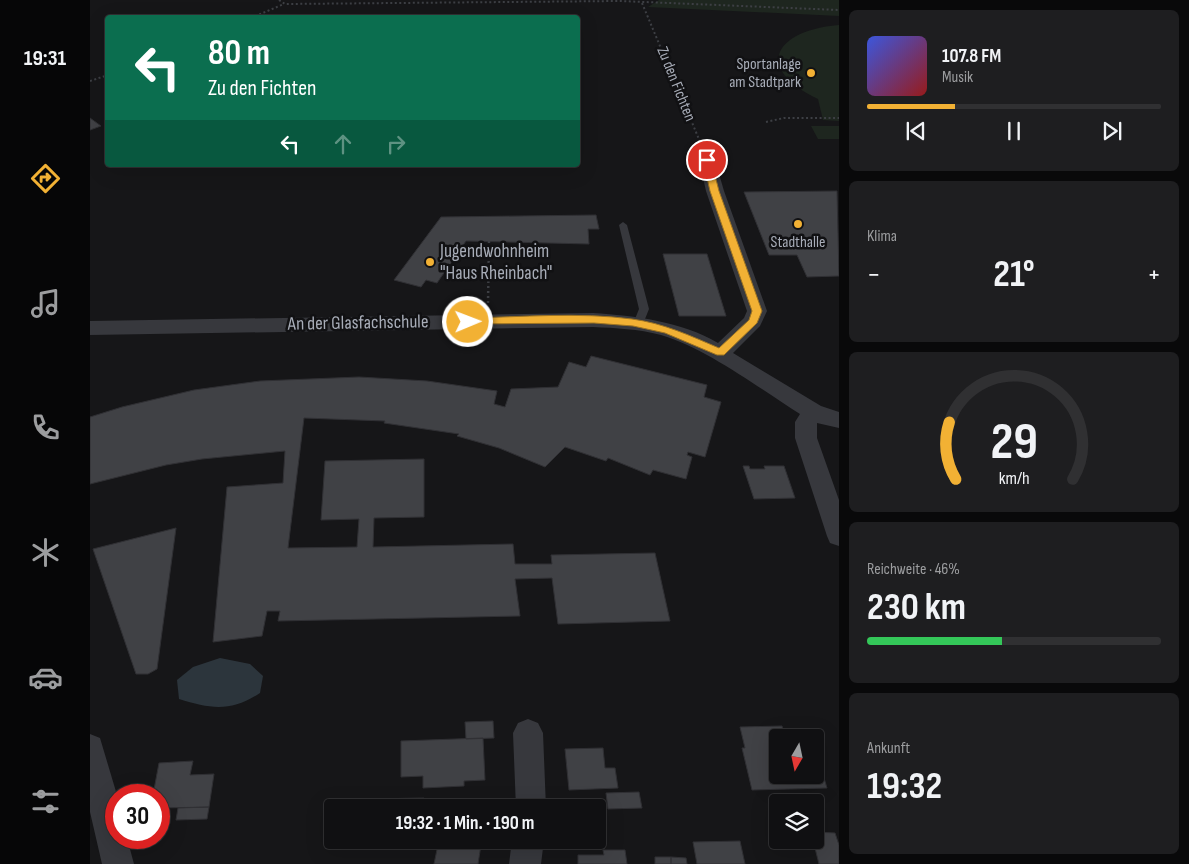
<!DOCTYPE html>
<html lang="de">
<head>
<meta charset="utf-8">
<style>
	body { margin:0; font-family:"Sofia Sans Condensed",sans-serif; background:#1e1e20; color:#f1f3f6; height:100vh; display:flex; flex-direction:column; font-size:19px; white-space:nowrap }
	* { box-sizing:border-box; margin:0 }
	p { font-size:16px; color:#9c9d9f }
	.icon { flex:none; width:28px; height:28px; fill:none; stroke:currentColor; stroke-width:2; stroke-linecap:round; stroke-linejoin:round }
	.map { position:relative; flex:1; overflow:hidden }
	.drawer { display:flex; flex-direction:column; gap:10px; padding:10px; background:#09090a; width:350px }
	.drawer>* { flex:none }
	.guide { position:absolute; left:15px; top:15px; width:475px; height:152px; border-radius:5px; box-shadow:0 5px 20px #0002,0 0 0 1px #303032; background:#0b6e4f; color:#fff; overflow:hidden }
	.needle { width:32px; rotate:189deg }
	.controls { position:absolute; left:679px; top:729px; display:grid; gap:10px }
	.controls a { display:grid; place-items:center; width:55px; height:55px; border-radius:5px; background:#101012; box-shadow:0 5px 20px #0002,0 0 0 1px #303032; font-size:25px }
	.speed { position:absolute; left:15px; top:784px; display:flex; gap:10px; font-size:25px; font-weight:700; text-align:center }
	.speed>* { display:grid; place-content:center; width:65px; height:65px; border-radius:50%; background:#101012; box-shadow:0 5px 20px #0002,0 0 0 1px #303032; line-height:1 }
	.speed .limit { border:8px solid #d22; background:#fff; color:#111 }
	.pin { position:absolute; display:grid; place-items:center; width:42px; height:42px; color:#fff; margin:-21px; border:2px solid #fff; border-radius:50%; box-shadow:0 1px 5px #0007 }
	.me { position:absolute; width:55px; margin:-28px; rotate:89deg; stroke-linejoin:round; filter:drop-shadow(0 0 4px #0008) }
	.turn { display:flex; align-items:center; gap:18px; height:105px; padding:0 20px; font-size:22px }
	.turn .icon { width:65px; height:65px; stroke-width:2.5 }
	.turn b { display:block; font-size:35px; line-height:42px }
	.lanes { display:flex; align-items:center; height:48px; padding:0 20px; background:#0003; justify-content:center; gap:25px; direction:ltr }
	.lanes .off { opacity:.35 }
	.big { font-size:38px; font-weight:700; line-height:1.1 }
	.drawer .card { flex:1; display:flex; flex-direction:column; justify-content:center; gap:8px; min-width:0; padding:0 18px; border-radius:8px; background:#1e1e20 }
	.drawer .dial { align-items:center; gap:0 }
	.dial svg { height:130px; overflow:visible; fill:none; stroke:#303032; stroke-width:7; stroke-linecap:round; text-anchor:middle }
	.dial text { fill:#f1f3f6; stroke:none }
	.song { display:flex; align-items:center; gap:15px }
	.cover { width:60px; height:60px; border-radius:8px; background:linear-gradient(135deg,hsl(230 70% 55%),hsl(0 70% 35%)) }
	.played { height:5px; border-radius:2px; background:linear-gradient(90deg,#f2b134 30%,#303032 30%) }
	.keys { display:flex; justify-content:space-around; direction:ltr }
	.heat { display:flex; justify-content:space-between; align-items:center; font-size:28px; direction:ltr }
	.charge { height:8px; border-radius:4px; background:linear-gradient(90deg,#34c759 46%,#303032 0) }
	.trip { position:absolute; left:234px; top:799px; width:282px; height:50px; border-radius:5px; background:#101012; box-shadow:0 5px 20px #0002,0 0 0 1px #303032; font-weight:700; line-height:50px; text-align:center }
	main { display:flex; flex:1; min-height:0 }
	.dock { display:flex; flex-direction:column; width:90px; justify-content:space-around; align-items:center; background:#060607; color:#9c9d9f }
	.dock .icon { width:35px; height:35px }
	.dock .on { color:#f2b134 }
	.dock b { font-size:22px; color:#f1f3f6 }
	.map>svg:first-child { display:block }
	.green { fill:#1e261f }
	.water { fill:#2c353c }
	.building { fill:#404145; stroke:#303034 }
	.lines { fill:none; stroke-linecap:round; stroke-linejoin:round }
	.path-far1 { stroke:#3d3f44; stroke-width:2; stroke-dasharray:2 2.5; stroke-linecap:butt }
	.path { stroke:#3d3f44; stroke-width:2.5; stroke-dasharray:2 3; stroke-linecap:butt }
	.lane { fill:#37383d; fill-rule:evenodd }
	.street { fill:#37383d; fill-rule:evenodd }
	.route { fill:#f2b134; stroke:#9d7322 }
	.poi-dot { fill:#f2b134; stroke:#111113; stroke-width:2 }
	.labels { text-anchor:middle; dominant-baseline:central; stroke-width:5; stroke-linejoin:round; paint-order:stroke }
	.far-poi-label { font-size:16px; fill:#a8adb8; stroke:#111113; text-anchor:end }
	.far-street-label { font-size:16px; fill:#a8adb8; stroke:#111113 }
	.poi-label { font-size:19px; fill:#a8adb8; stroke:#111113; text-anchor:start }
	.street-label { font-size:19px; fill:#a8adb8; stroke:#111113 }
</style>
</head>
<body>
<main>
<nav class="dock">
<b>19:31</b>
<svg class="icon on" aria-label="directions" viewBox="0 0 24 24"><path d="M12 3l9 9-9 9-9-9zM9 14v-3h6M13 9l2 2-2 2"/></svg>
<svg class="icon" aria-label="music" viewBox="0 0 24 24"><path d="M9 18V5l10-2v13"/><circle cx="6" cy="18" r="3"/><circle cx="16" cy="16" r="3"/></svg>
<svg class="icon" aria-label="phone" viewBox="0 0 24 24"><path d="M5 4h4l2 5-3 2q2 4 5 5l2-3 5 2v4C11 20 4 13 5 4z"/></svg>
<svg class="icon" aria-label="climate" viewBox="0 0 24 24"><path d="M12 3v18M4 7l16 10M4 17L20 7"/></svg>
<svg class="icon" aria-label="car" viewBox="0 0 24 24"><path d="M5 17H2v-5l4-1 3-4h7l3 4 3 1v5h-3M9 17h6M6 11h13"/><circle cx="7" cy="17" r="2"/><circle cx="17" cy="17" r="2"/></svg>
<svg class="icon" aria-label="filters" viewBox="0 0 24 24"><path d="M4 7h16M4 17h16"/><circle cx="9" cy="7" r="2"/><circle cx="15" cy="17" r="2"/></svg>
</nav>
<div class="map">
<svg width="749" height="864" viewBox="0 0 749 864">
	<rect width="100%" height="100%" fill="#161618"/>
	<path class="green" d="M569,0H749V16L558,7Z
		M749,25V121L733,120L728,99C661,67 687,30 749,25Z
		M721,126H749V139H728Z"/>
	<path class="water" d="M130,658L160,664L173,676L170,693C141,712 121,709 89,699L87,680L103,667Z"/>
	<path class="building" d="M0,118L11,126L0,130Z
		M747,191L749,276L717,277L707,255H679L654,192Z
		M506,215L509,229H498L499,244L376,241L347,283L336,280L331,287L304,280L351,217Z
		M573,254H617L636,316H589Z
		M501,356L617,385L614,397L631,402L615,457L598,452L597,455L602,457L596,479L563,470L560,475L518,458L516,461L475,447L455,467L409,448L367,436L369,434L294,423L295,421L214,418L198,548L267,547L269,519L231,520L235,461L334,459V517L284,518L283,547L423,544L425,564H462L461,555L565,553L580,621L468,624L462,578L425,579L430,616L188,621L190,611H177L172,636L123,642L137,487L193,483L195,451L112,459L76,465L0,484V417L32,407L104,390L170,381L269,377L337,381L407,391L404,404L415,407L421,389L468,387L479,362L496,367Z
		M653,466H659L660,469H675L674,466H694L705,498L664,499Z
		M86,528L67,669L58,674H46L3,549Z
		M403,721L404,738L376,739L375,722Z
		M692,726L695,738H688V775H725V748L737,788L662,790L652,748H655L650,727Z
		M393,738L395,780L374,781V786L333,788V776L311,777V741Z
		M513,748L515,768H525L528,788L479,790L475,749Z
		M103,761L100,775L124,774L119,807L69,808V795H63L69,763Z
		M549,792L552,808L518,809L516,793Z
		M334,798L333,808H279L280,799Z
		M119,807L117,819L86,820L88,808Z
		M725,832L745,833L749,845V864H729L723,840H725Z
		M349,840H365L391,845L388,864H344Z
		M650,841L655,864H607L603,842Z
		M513,850H535L537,864H488V855H514Z
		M565,857H581V864H565Z
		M581,857L596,858L597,864H581Z"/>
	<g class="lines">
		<path class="path-far1" d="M189,0L195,4L530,1L749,10
			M552,3L611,144
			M161,18L194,4
			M0,81L18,75
			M676,122L694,118H749"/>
		<path class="path" d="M398,303L399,241"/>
		<path class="lane" d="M533,222L537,225L559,309L553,324L548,327L543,324L549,309L529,225Z"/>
		<path class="street" d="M617,155L623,156L625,160L634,191L677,311L670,326L643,353L731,406L749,412V428L727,423V438L749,500V546L740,543L737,536L705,438V422L710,414C669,388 616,348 571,335C548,329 526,328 503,327L0,335V321L503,313C545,316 591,321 628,343L654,318L657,311L616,191L609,160L611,156Z
			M438,719L448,723L453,733L456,808H426L423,733L428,723Z
			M0,734L10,738L27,795L26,838H37L44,864H12L0,812Z
			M422,840H454L451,864H419Z"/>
	</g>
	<path class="route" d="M617,157L621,160L629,191L672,311L667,323L634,355H627L575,333L543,326L504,323L375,324V319L378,318C432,317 489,312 542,319C573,323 601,336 629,348L659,320L662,311L620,191L613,160Z"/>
	<g class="poi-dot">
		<circle cx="721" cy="73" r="5"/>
		<circle cx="708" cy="224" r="5"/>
		<circle cx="340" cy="262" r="5"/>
	</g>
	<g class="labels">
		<g class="far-poi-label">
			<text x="711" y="64">Sportanlage<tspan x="711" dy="18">am Stadtpark</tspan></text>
			<text x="708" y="242" text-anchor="middle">Stadthalle</text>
		</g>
		<g class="far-street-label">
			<text transform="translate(586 84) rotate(68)">Zu den Fichten</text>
		</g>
		<g class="poi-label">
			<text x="350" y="251">Jugendwohnheim<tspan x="350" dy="22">"Haus Rheinbach"</tspan></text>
		</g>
		<g class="street-label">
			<text transform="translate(268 323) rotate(-1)">An der Glasfachschule</text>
		</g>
	</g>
</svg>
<div class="controls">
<a><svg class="needle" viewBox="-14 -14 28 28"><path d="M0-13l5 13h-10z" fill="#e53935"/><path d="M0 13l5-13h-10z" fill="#9c9d9f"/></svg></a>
<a><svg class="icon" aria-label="layers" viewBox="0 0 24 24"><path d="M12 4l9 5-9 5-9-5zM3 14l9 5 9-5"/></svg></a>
</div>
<div class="speed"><div class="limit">30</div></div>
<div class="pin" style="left:617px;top:160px;background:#d93025"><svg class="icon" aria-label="arrive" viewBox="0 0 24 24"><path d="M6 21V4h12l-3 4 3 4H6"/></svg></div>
<svg class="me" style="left:378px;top:322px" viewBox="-20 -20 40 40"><circle r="17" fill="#f2b134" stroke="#fff" stroke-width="3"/><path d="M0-11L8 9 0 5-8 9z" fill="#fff"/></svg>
<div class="trip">19:32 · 1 Min. · 190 m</div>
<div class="guide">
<div class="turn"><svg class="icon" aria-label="left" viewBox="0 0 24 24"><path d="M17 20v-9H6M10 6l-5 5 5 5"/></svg><div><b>80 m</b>Zu den Fichten</div></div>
<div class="lanes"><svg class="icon" aria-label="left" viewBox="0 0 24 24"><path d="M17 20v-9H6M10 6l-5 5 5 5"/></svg><svg class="icon off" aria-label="ahead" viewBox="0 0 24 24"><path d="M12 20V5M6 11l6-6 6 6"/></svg><svg class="icon off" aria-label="right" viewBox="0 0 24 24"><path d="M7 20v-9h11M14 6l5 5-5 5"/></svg></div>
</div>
</div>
<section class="drawer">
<div class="card">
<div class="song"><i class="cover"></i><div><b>107.8 FM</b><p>Musik</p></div></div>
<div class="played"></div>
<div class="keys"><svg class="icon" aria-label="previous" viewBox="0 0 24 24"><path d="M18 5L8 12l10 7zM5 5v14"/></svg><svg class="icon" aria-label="pause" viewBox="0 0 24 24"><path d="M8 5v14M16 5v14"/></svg><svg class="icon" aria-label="next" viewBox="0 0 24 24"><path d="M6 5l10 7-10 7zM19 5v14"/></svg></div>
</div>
<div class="card"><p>Klima</p>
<div class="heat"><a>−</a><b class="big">21°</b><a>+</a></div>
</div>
<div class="card dial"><svg viewBox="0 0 100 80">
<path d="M14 69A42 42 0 1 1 86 69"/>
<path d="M14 69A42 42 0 0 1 10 34" stroke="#f2b134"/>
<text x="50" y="56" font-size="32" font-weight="700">29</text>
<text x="50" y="72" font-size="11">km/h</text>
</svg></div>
<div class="card"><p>Reichweite · 46%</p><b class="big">230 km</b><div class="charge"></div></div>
<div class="card"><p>Ankunft</p><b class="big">19:32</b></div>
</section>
</main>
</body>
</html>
